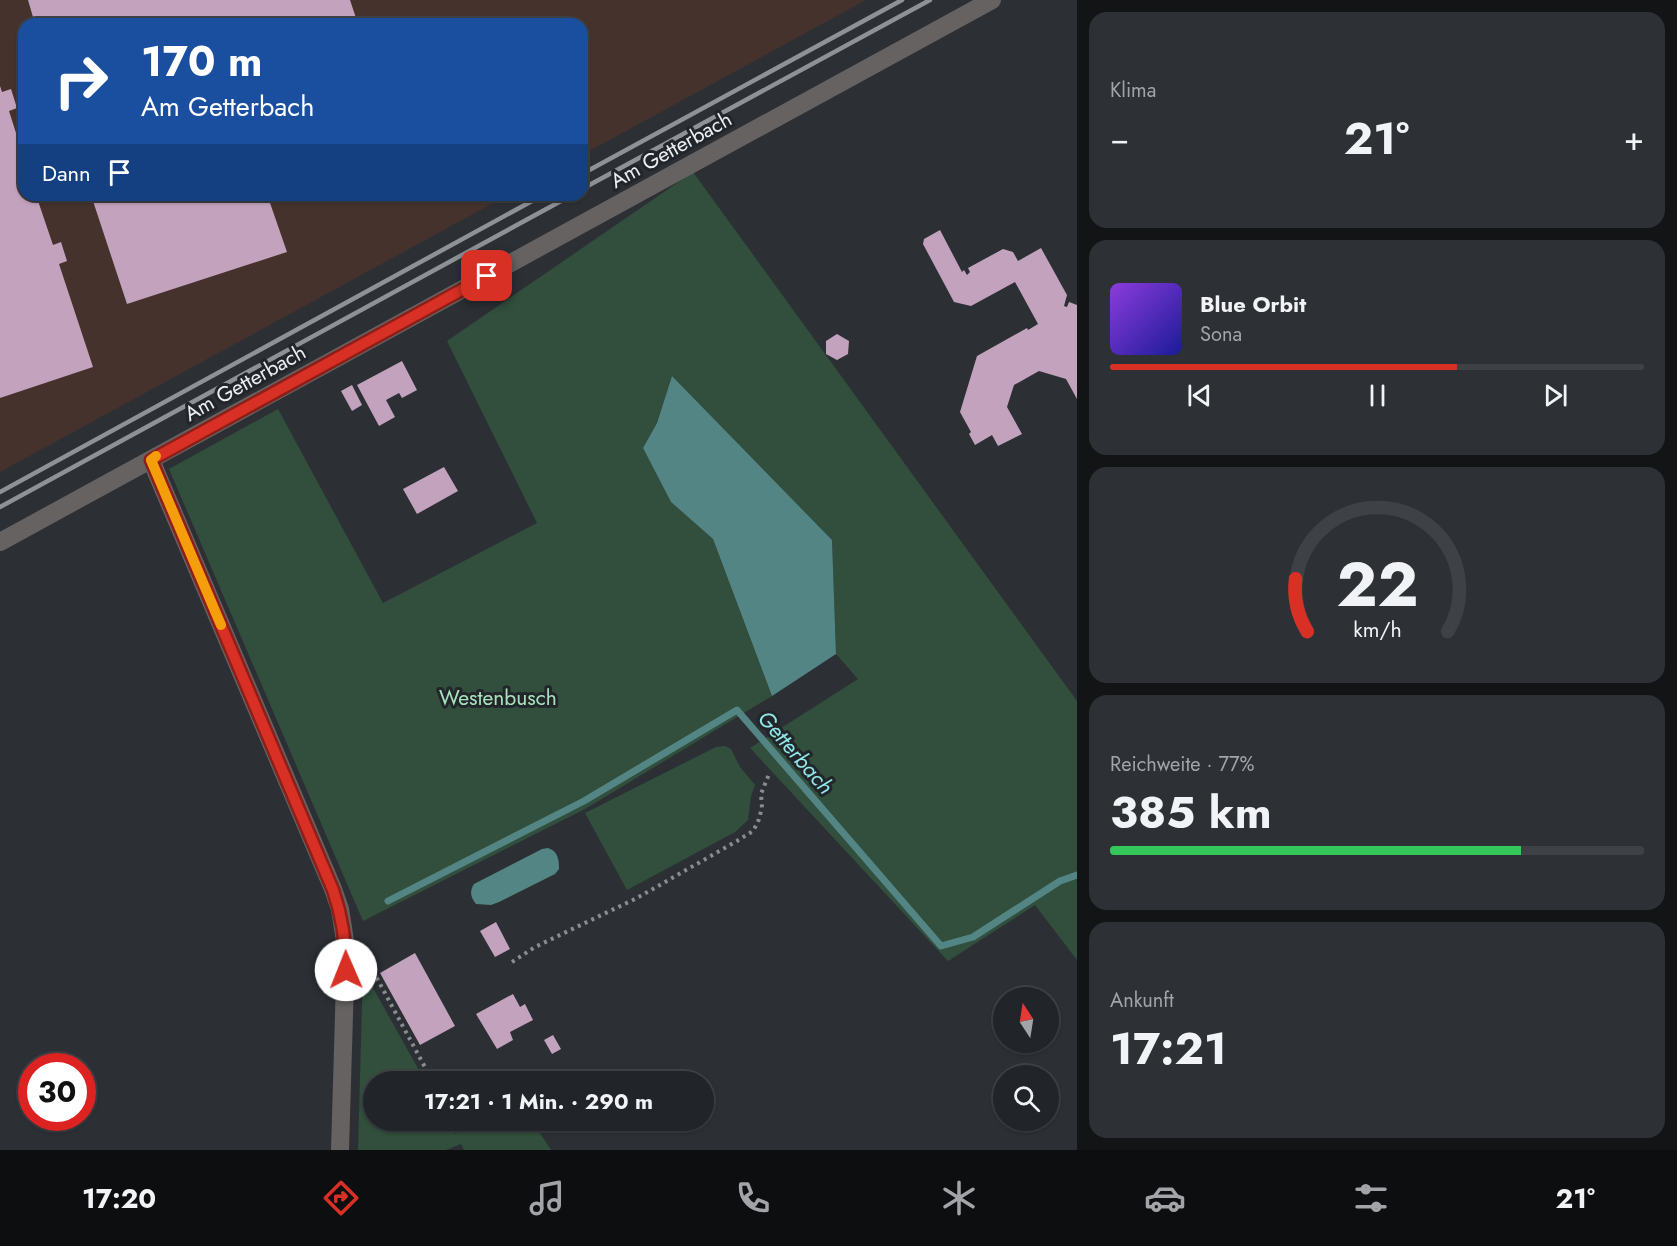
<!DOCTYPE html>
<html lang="de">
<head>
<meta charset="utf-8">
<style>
	body { margin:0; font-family:Jost,sans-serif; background:#2d3034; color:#f1f3f6; height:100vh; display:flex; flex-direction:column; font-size:22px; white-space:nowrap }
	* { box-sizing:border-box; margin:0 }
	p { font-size:20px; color:#a2a4a8 }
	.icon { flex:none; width:33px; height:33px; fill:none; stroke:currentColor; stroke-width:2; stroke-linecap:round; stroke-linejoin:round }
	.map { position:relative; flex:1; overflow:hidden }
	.sheet { display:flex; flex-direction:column; gap:12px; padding:12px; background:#121416; width:600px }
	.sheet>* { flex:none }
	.banner { position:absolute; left:18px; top:18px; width:570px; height:183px; border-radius:18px; box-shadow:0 2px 4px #0004,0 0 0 2px #3e4145; background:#1a4fa0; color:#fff; overflow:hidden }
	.needle { width:39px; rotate:348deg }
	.fabs { position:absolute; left:993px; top:987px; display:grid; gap:12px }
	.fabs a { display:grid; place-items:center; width:66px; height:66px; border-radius:50%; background:#212428; box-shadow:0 2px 4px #0004,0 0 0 2px #3e4145; font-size:30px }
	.speed { position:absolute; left:18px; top:1053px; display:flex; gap:12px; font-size:30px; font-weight:700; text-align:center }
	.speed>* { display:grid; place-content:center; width:78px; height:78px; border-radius:50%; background:#212428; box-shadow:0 2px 4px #0004,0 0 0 2px #3e4145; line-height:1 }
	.speed .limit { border:9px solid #d22; background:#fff; color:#111 }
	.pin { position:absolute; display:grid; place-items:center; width:51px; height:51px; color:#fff; margin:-26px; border-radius:12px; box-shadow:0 3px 9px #0006 }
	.me { position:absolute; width:66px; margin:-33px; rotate:359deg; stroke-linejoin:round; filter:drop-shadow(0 0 4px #0008) }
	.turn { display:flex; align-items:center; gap:21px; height:126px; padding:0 24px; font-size:27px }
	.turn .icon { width:78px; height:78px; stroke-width:2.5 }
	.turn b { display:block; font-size:42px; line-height:51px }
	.then { display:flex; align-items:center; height:57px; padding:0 24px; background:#0003; gap:12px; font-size:22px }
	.big { font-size:45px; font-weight:700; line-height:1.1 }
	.sheet .widget { flex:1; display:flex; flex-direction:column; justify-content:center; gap:9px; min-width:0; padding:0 21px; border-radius:18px; background:#2d3034 }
	.sheet .dial { align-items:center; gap:0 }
	.dial svg { height:156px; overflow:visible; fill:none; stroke:#3e4145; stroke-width:7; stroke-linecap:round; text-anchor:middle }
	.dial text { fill:#f1f3f6; stroke:none }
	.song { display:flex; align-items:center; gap:18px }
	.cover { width:72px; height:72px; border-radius:9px; background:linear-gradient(135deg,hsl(270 70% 55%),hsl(240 70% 35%)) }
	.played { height:6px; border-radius:3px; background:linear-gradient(90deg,#d93025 65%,#3e4145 65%) }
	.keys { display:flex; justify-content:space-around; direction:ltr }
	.heat { display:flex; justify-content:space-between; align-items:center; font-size:33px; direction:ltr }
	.charge { height:9px; border-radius:4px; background:linear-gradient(90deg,#34c759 77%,#3e4145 0) }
	.trip { position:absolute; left:363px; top:1071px; width:351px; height:60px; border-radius:30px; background:#212428; box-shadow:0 2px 4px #0004,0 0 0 2px #3e4145; font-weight:700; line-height:60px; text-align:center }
	.dock { display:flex; height:96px; justify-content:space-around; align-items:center; background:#0d0e10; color:#a2a4a8 }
	.dock .icon { width:42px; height:42px }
	.dock .current { color:#d93025 }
	.dock b { font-size:27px; color:#f1f3f6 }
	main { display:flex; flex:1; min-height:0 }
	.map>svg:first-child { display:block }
	.industrial { fill:#45322d }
	.green { fill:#314f3c }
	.water { fill:#548585 }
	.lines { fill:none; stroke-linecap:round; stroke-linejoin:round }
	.stream { stroke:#548585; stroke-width:7 }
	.building { fill:#c3a2bd }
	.path { stroke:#898d91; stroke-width:4; stroke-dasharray:3 4.5; stroke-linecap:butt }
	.street { stroke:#666262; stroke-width:18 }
	.rail { stroke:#8e9296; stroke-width:4.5 }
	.route-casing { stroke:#8d1f18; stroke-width:15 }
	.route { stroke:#d93025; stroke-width:10 }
	.slow { stroke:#f59e0b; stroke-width:10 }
	.labels { text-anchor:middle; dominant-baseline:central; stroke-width:6; stroke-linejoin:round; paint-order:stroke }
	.street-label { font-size:21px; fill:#eceff2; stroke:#22262b }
	.park-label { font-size:21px; fill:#a7e4bc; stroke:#22262b }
	.water-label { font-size:22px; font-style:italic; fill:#91e8e8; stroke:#22262b }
</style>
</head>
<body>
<main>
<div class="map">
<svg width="1077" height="1150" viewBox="0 0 1077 1150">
	<rect width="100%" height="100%" fill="#2c3035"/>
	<path class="industrial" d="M0,0H866L582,155V24H24V195H508L0,472Z"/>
	<path class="green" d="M693,172L1077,701V960L1035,905L948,961L750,748L858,679L836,654L832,540L672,376L657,423L643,448L671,502L713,539L772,696L585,809L363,921L169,469L278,409L383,603L537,523L447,341Z
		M725,746L731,749L740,767L755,785L751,796L748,820L735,832L627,890L585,813L716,747Z
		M363,970L425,1081L374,1082V1120L447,1121L455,1134L479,1121H532L551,1150H464L461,1144L446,1150H358Z"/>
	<path class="water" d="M672,376L832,540L836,654L772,696L713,539L671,502L643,448L657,423Z
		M548,848C558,851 559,860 559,869L555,874L499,902L491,905L476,904C471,898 469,892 474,884L542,849Z"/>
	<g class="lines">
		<path class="stream" d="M388,901L584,801L737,710L941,946L973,937L1060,881L1077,875"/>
	</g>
	<path class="building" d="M28,0H350L358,24H35Z
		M0,86L2,92L11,89L17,108L9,111L24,158V195H36L53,245L61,242L67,261L59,264L93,367L0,398Z
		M91,195H282L269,200L287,252L127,304Z
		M940,230L962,272L964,270L967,275L970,272L968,268L1003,249L1013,252L1018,261L1041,248L1067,295L1064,306L1067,307L1069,302L1077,305V399L1066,379L1039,371L1014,385L1007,407L1022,434L998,446L992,435L975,445L969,434L971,432L960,412L977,356L1027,328L1028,330L1038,324L1015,282L971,306L954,302L923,244L924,239Z
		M837,334L849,341L848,354L837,360L826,354V341Z
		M402,361L417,390L402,398L399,393L386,400L395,417L379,426L357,385Z
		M352,385L362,405L352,411L341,391Z
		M444,467L458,491L417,514L403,489Z
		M496,922L510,949L495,957L480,931Z
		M415,953L455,1026L420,1045L380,973Z
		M513,994L520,1007L525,1004L533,1020L510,1032L513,1040L497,1049L476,1014Z
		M553,1035L561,1049L552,1054L544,1040Z"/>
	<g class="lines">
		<path class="path" d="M366,958L433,1082
			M512,962L535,947L637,898L737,841L753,831L758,822L762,808L761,794L769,774
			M455,1120L459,1128"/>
		<path class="street" d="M151,460L333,889L340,909L346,947L340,1150
			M0,542L992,0"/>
		<path class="rail" d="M582,174L902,0
			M582,189L930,0
			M0,492L543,195
			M0,507L572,195"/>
	</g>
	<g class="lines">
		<g class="route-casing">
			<path id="route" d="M346,970C346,942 342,916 333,890L151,460L487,276"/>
		</g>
		<use href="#route" class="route"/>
		<path class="slow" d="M156,456L151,460L221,625"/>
	</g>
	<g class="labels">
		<g class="street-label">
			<text transform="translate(671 150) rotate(-29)">Am Getterbach</text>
			<text transform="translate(245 383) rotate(-29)">Am Getterbach</text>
		</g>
		<g class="park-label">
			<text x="498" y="698">Westenbusch</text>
		</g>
		<g class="water-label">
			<text transform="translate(796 752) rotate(49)">Getterbach</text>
		</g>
	</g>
</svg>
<div class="fabs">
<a><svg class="needle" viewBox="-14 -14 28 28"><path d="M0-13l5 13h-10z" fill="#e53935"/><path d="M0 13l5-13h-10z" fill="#a2a4a8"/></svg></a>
<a><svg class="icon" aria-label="search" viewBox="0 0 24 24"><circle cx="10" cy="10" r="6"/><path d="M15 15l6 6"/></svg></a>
</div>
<div class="speed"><div class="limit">30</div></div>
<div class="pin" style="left:487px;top:276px;background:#d93025"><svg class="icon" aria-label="arrive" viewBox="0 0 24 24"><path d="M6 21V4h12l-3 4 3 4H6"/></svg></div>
<svg class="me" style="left:346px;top:970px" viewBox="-20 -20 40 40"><circle r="19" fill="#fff"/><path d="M0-13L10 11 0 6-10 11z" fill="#d93025"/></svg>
<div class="trip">17:21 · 1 Min. · 290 m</div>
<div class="banner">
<div class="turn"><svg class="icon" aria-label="right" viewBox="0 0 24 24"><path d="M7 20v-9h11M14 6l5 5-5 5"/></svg><div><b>170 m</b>Am Getterbach</div></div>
<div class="then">Dann<svg class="icon" aria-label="arrive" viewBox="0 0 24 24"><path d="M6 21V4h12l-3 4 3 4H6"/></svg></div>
</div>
</div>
<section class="sheet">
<div class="widget"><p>Klima</p>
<div class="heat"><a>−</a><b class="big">21°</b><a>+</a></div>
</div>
<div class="widget">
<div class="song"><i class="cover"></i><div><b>Blue Orbit</b><p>Sona</p></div></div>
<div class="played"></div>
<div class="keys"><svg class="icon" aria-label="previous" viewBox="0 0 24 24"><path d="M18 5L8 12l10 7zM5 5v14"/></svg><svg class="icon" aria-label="pause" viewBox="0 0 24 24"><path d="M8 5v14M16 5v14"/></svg><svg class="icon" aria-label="next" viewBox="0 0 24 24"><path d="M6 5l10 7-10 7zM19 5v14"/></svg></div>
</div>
<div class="widget dial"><svg viewBox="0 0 100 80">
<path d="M14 69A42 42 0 1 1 86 69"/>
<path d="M14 69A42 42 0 0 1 8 42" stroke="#d93025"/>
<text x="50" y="56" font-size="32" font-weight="700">22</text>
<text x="50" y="72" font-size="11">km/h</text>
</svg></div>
<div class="widget"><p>Reichweite · 77%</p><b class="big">385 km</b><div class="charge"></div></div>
<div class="widget"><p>Ankunft</p><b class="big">17:21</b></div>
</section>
</main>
<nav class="dock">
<b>17:20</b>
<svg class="icon current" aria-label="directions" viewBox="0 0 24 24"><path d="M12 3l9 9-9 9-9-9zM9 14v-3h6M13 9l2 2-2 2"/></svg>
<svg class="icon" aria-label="music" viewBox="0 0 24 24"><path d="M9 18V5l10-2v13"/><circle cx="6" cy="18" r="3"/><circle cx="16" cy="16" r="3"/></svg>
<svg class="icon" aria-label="phone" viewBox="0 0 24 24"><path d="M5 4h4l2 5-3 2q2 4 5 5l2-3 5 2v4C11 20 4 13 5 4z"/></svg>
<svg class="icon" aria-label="climate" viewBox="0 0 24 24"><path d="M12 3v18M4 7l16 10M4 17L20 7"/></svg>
<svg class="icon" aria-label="car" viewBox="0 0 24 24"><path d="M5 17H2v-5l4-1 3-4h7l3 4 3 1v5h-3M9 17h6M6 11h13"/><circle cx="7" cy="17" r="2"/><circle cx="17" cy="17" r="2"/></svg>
<svg class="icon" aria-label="filters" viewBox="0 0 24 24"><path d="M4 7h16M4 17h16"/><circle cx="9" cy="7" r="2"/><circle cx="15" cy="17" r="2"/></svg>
<b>21°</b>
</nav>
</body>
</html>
